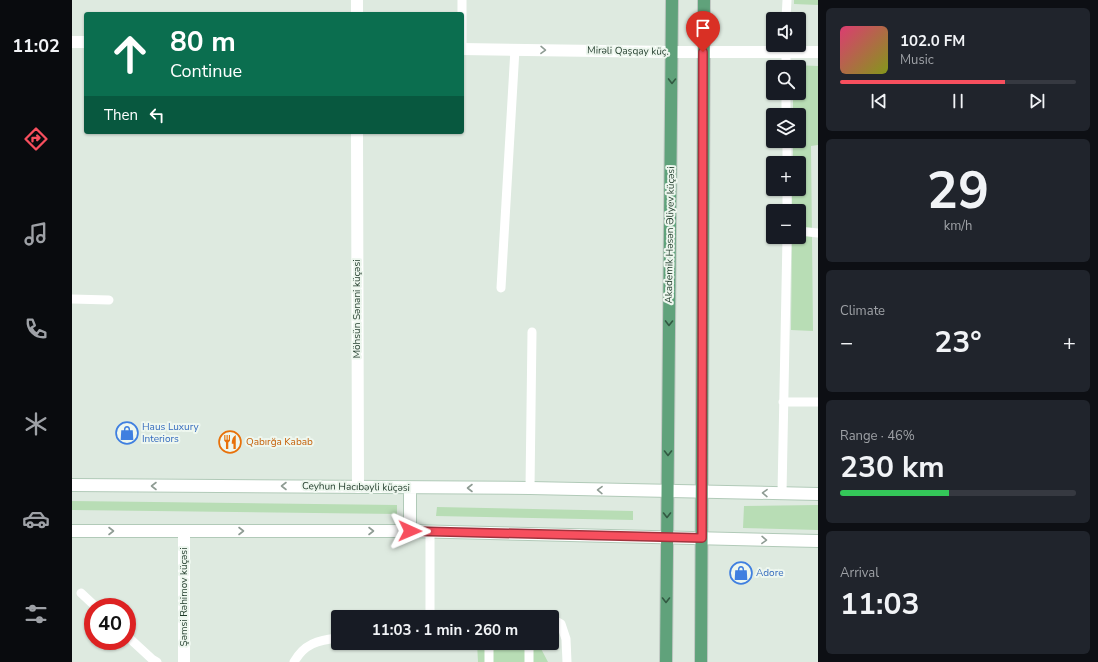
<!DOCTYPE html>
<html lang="en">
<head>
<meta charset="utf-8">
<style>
	body { margin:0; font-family:"Nunito Sans",sans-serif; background:#20242c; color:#f1f3f6; height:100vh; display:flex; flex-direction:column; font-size:15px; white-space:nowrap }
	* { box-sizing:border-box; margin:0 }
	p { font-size:13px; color:#9ea1a6 }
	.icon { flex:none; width:22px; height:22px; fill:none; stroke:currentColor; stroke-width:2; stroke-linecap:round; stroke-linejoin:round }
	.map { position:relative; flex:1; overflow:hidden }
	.details { display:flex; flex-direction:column; gap:8px; padding:8px; background:#0d0f14; width:280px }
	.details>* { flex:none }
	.banner { position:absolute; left:12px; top:12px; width:380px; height:122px; border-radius:4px; box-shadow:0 1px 3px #0004; background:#0b6e4f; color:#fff; overflow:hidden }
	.buttons { position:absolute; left:694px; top:12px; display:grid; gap:8px }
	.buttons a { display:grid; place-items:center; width:40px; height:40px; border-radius:4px; background:#171b24; box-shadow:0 1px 3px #0004; font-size:20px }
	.speed { position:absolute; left:12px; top:598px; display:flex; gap:8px; font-size:20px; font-weight:700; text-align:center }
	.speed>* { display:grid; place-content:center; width:52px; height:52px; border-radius:50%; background:#171b24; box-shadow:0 1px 3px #0004; line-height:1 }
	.speed .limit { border:6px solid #d22; background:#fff; color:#111 }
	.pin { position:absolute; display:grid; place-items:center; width:34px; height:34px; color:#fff; margin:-41px -17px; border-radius:50% 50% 50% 0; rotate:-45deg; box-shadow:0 0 4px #0007 }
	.pin .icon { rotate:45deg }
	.me { position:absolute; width:44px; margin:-22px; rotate:91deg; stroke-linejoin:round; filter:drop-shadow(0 0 3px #0008) }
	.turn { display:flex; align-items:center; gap:14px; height:84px; padding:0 20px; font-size:18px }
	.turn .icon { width:52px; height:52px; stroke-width:2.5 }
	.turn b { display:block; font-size:28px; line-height:34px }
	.then { display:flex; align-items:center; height:38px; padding:0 20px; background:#0003; gap:8px; font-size:15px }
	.big { font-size:30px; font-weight:700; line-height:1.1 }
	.details .card { flex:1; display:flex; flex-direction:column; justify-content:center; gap:6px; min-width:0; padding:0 14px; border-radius:6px; background:#20242c }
	.details .dial { align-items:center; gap:0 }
	.dial b { font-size:52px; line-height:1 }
	.song { display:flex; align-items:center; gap:12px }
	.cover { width:48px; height:48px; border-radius:6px; background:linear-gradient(135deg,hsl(340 70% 55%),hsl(70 70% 35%)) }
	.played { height:4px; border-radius:2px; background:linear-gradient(90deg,#f74f5e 70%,#363941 70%) }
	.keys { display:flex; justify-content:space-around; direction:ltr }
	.heat { display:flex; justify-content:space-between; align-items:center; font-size:22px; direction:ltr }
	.charge { height:6px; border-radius:3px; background:linear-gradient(90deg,#34c759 46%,#363941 0) }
	.trip { position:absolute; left:259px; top:610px; width:228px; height:40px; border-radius:4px; background:#171b24; box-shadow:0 1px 3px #0004; font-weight:700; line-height:40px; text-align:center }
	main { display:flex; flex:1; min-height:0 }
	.tabs { display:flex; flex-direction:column; width:72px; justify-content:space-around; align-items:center; background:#090b0e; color:#9ea1a6 }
	.tabs .icon { width:28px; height:28px }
	.tabs .on { color:#f74f5e }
	.tabs b { font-size:18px; color:#f1f3f6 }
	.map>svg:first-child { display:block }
	.green { fill:#b8ddb5 }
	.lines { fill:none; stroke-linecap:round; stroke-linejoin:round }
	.secondary-casing { stroke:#b1cab8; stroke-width:14 }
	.primary-casing { stroke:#c0c8c3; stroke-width:14 }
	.lane { stroke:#fff; stroke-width:9 }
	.street { stroke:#fff; stroke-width:12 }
	.secondary { stroke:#fff; stroke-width:12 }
	.primary { stroke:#60a27b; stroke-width:12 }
	.oneway { stroke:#8f9c94 }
	.oneway2 { stroke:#325942 }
	.route-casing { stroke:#a1333d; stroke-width:10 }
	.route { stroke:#f74f5e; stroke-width:7 }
	.labels { text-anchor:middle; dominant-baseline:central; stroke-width:4; stroke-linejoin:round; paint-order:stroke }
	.street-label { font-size:10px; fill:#1f3a29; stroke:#eef7ef }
	.shop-label { font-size:10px; fill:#366cbe; stroke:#eef7ef; text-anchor:start }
	.food-label { font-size:10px; fill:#c56008; stroke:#eef7ef; text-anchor:start }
</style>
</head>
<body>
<main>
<nav class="tabs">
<b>11:02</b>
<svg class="icon on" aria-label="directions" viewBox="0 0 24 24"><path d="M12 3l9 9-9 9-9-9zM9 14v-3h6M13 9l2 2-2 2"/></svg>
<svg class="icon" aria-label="music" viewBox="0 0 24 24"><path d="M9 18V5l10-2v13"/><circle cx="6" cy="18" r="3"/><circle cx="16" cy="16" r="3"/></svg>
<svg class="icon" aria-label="phone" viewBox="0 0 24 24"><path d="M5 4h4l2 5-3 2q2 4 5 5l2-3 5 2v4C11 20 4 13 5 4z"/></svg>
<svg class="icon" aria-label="climate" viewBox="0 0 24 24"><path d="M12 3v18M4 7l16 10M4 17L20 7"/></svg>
<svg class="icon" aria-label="car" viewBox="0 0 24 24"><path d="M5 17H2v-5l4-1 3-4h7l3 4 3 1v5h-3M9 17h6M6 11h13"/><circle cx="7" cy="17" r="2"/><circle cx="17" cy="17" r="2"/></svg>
<svg class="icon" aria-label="filters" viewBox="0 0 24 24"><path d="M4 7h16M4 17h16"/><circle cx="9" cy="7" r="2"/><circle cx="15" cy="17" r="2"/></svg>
</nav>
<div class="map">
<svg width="746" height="662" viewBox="0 0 746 662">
	<rect width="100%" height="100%" fill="#deeae0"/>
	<path class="green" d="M722,0H746V5L722,4Z
		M721,65L746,66V145L739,146L741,331L719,330L720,237H727V211H720V189H727V163H721V141H727V115H721V93H727V67H721Z
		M0,501L325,505V514L0,510Z
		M746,505V530L671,528L672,506Z
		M365,507L561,511V520L364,516Z
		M405,643H466L476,662H406Z"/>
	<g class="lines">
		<g class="secondary-casing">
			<path id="secondary" d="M0,485L458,488L746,494
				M0,531H338L746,541
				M338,531V488"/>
		</g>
		<g class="primary-casing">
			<path id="primary" d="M594,662L600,0
				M629,662L632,0"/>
		</g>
		<path class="lane" d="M714,19L715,0
			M390,49V0
			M714,67V45
			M714,93V115
			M715,141V163
			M715,189V211
			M727,231L746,233
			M429,288L443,49
			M0,299L37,300
			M711,402H746
			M458,488L460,332
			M710,493L715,237
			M9,593L24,607
			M358,617V531
			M364,617H468
			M480,619L489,624L494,639L495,662
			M55,636L80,659L85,662
			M417,643V662
			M457,643V662
			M222,662C232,644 246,640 266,638"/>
		<path class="street" d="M285,0V14
			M0,42H14
			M390,49L600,52H746
			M285,132L286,487
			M112,662V531"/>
		<use href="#secondary" class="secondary"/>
		<use href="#primary" class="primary"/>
	</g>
	<defs><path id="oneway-chevron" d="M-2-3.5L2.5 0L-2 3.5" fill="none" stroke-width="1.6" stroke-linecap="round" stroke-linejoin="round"/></defs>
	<g class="oneway">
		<use href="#oneway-chevron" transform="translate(471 50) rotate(1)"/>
		<use href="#oneway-chevron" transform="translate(82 486) rotate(-180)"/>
		<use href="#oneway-chevron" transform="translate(212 486) rotate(-180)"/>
		<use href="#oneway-chevron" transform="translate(398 488) rotate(-180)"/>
		<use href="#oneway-chevron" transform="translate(528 490) rotate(-179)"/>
		<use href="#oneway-chevron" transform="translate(693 493) rotate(-179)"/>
		<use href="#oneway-chevron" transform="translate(39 531)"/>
		<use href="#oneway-chevron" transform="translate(169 531)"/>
		<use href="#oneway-chevron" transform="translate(299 531)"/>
		<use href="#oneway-chevron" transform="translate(692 540) rotate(1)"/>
	</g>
	<g class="oneway2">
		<use href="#oneway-chevron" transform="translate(600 81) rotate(91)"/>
		<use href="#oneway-chevron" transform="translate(597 323) rotate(91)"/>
		<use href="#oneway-chevron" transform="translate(596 453) rotate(90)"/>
		<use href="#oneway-chevron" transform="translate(595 515) rotate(90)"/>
		<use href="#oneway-chevron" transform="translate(594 600) rotate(90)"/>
	</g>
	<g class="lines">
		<g class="route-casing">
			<path id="route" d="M338,531L630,538L631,52"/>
		</g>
		<use href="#route" class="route"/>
	</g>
	<defs>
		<g id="shop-ring" transform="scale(1.15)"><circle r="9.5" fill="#eef7ef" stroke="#3f7fe0" stroke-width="1.5"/><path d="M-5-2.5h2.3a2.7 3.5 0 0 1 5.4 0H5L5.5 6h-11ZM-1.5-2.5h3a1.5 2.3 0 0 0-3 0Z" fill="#3f7fe0"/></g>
		<g id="restaurant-ring" transform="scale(1.15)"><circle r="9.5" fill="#eef7ef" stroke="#e8710a" stroke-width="1.5"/><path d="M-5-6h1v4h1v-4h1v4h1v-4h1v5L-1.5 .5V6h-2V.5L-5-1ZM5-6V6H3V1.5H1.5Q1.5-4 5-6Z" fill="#e8710a"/></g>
	</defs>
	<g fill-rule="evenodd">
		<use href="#shop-ring" x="55" y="433"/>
		<use href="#restaurant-ring" x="158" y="442"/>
		<use href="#shop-ring" x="669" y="573"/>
	</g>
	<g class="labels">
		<g class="street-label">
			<text transform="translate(556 51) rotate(1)">Mirəli Qaşqay küç.</text>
			<text transform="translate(598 235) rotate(-89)">Akademik Həsən Əliyev küçəsi</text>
			<text transform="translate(285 309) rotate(-90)">Möhsün Sənani küçəsi</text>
			<text transform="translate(284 487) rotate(1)">Ceyhun Hacıbəyli küçəsi</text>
			<text transform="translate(112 597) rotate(-90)">Şəmsi Rəhimov küçəsi</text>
		</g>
		<g class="shop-label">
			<text x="70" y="427">Haus Luxury<tspan x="70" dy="12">Interiors</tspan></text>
			<text x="684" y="573">Adore</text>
		</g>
		<g class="food-label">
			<text x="174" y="442">Qabırğa Kabab</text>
		</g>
	</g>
</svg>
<div class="buttons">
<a><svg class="icon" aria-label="sound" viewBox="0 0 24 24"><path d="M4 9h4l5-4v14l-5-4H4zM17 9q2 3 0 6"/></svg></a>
<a><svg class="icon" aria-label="search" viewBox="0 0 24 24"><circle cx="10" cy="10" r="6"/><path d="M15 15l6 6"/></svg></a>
<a><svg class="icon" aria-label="layers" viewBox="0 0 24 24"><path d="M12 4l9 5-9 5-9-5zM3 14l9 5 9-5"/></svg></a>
<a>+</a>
<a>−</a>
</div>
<div class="speed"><div class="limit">40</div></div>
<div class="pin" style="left:631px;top:52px;background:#d93025"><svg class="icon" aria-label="arrive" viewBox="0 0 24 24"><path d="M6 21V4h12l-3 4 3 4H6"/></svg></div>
<svg class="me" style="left:338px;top:531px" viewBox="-20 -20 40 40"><path d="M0-17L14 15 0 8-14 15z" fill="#f74f5e" stroke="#fff" stroke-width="4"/></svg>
<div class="trip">11:03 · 1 min · 260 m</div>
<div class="banner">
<div class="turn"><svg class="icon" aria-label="ahead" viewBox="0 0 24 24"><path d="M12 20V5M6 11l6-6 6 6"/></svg><div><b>80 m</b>Continue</div></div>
<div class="then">Then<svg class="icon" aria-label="left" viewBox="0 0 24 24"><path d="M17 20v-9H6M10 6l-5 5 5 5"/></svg></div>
</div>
</div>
<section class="details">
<div class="card">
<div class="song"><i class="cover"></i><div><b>102.0 FM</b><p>Music</p></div></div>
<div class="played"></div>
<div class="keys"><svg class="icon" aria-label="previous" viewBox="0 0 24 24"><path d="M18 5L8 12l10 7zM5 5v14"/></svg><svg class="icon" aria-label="pause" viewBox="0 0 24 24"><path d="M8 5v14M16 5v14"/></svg><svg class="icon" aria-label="next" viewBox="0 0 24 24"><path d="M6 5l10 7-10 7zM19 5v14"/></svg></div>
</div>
<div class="card dial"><b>29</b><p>km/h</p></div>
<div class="card"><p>Climate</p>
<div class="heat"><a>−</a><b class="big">23°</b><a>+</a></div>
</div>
<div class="card"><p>Range · 46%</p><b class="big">230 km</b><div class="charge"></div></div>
<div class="card"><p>Arrival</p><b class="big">11:03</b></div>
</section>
</main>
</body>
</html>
